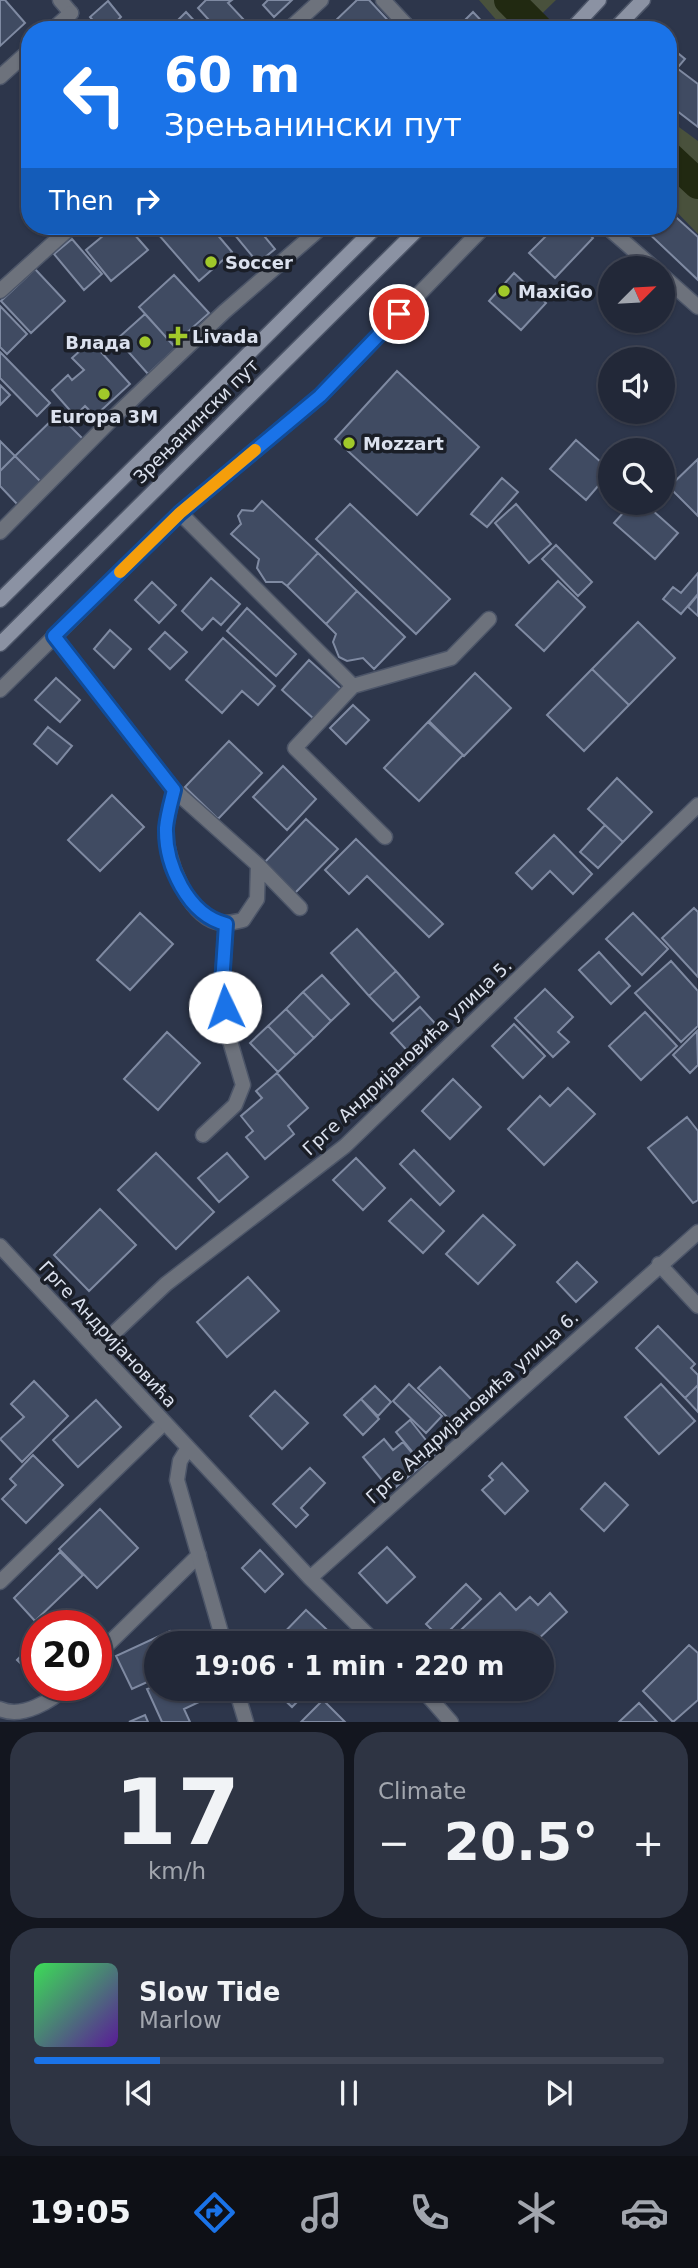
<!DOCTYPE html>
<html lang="en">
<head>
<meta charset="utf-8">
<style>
	body { margin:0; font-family:"DejaVu Sans",sans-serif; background:#2e3443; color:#f1f3f6; height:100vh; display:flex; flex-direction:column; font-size:26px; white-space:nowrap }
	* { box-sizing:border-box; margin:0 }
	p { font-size:23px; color:#a2a6ae }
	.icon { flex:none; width:38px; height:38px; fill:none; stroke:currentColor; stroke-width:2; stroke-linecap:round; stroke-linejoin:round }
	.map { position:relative; height:1722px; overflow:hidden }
	.sheet { display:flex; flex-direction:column; gap:10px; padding:10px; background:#13161f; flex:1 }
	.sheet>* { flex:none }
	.banner { position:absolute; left:21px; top:21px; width:656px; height:214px; border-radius:28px; box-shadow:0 2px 5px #0004,0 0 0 2px #3f4453; background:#1a73e8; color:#fff; overflow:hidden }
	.needle { width:46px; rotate:66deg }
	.tools { position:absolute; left:598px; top:256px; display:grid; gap:14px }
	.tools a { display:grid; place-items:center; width:77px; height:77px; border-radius:50%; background:#222838; box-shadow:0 2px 5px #0004,0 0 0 2px #3f4453; font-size:35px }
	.speed { position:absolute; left:21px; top:1610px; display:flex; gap:14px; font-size:35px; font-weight:700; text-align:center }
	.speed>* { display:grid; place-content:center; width:91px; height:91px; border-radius:50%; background:#222838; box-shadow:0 2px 5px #0004,0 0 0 2px #3f4453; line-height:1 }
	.speed .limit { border:10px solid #d22; background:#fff; color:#111 }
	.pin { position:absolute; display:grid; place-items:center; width:60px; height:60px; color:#fff; margin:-30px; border:4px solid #fff; border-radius:50%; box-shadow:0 2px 7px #0007 }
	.me { position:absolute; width:77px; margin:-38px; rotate:357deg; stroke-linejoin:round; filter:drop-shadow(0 0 5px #0008) }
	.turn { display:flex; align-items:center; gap:24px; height:147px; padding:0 28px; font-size:32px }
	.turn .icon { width:91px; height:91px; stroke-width:2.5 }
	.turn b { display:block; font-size:49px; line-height:60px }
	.then { display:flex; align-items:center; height:66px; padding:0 28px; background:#0003; gap:14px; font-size:26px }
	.big { font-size:52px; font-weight:600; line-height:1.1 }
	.sheet .tile { flex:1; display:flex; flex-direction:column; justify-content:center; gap:10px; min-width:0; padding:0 24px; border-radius:28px; background:#2e3443 }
	.sheet .dial { align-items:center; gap:0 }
	.dial b { font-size:91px; line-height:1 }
	.song { display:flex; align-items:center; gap:21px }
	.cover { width:84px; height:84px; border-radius:10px; background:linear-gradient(135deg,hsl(130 70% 55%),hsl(270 70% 35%)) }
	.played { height:7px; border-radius:4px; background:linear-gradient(90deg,#1a73e8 20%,#3f4453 20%) }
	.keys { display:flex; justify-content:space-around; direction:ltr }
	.heat { display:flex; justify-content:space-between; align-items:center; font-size:38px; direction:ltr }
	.sheet .tiles { flex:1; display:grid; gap:10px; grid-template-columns:1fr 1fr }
	.tile:last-child { grid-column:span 2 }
	.trip { position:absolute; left:144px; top:1631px; width:410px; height:70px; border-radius:35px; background:#222838; box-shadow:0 2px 5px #0004,0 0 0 2px #3f4453; font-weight:600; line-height:70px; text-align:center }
	.tabs { display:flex; height:112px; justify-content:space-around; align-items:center; background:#0e1016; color:#a2a6ae }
	.tabs .icon { width:49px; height:49px }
	.tabs .current { color:#1a73e8 }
	.tabs b { font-size:32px; color:#f1f3f6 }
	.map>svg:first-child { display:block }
	.green { fill:#49513c }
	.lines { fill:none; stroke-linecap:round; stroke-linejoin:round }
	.canal { stroke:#212911; stroke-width:30 }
	.building { fill:#404b62; stroke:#7f8aa2; stroke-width:2 }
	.service-casing { stroke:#4c5568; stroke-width:17 }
	.minor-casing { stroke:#4c5568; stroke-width:17 }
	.secondary-casing { stroke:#4c5568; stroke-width:17 }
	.service { stroke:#6d727c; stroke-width:14 }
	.minor { stroke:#6d727c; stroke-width:14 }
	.secondary { stroke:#8b92a3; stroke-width:14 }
	.route-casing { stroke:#114b97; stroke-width:18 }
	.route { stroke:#1a73e8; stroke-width:12 }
	.slow { stroke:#f59e0b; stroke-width:12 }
	.poi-dot { fill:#a1c92a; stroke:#1a1e27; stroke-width:2.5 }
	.labels { text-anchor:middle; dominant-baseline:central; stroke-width:7; stroke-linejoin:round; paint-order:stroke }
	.poi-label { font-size:18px; font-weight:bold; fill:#dbe1ee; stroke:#1a1e27; text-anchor:start }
	.street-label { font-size:18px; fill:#dbe1ee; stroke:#1a1e27 }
</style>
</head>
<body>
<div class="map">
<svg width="698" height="1722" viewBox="0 0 698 1722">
	<rect width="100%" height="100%" fill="#2d364b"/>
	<path class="green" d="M479,0H556L525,30H505Z
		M668,119L698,141V234L669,204Z"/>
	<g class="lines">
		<path class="canal" d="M509,0L539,30
			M668,156L698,184"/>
	</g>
	<path class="building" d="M0,0H5L25,23L0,46Z
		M206,0H232L228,3L244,20L234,30H218L198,8Z
		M268,0H292L274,17L263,5Z
		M357,0H369L397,30H340L333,23Z
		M108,1L121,17L107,30H101L90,17Z
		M186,12L203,30H168Z
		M473,12L490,30H455Z
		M668,45L685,59L668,79Z
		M678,69L698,84V127L668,104V81Z
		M668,210L698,237V280L641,226H668Z
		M115,226H127L148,250L111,281L86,250Z
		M151,226H210L232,252L199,281Z
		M232,226H256L275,249L258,263L229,228Z
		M556,226H581L593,238L555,278L529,253Z
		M72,239L102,274L84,290L54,254Z
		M35,269L65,301L31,333L1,301Z
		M514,273L546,303L521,330L489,301Z
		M174,275L209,313L173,345L139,307Z
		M0,306L27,334L7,354L0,347Z
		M145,314L176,348L148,374L117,339Z
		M91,341L130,384L95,416L85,406L75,416L52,390L68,375L72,380L84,370L72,358Z
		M0,352L50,403L37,416L0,378Z
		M397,371L479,447L417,515L335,439Z
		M0,385L10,395L0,405Z
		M58,414L84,440L41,482L15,456Z
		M576,440L611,471L586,500L550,469Z
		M0,441L15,456L0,471Z
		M15,456L41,482L18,505L0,486V471Z
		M698,459V516L669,487Z
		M502,478L518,492L487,527L471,514Z
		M262,501L318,553L287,586L282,582H266L257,568L259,559L231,534L241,524L238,516L242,510L253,511Z
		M633,502H643L678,533L655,559L614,523Z
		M350,504L450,599L416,634L316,539Z
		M516,504L551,544L529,563L495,523Z
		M556,545L592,582L578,596L542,559Z
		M318,553L357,591L326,624L287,586Z
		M698,573V594L681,614L663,599L673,587L681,593Z
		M211,578L240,604L221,625L213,618L202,630L182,611Z
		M558,581L585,607L544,651L516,625Z
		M152,582L176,605L159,623L135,600Z
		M357,591L405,637L374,669L363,658L347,661L339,657L333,642L336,634L326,624Z
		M698,595V616L688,607Z
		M247,608L296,654L276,676L227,631Z
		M638,622L675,658L629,705L592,669Z
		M110,630L131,649L114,668L94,649Z
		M165,632L187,652L170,669L149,649Z
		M223,638L275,686L258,705L242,691L222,713L186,680Z
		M309,660L341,689L314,719L282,690Z
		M592,669L629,705L584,751L547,715Z
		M475,673L511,708L464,756L429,721Z
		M56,678L80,700L60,722L35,700Z
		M353,705L369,720L346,744L330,728Z
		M428,722L463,755L419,801L384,768Z
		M48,727L72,746L57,764L34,744Z
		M229,741L262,773L218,819L185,787Z
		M283,766L316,799L287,830L253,797Z
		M617,778L652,812L623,842L588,809Z
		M112,795L144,827L100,871L68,840Z
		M306,819L338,849L294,894L263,864Z
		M605,825L623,842L598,868L580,852Z
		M554,835L592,874L573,894L550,871L532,889L516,873Z
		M356,839L443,924L429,937L367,876L349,894L325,870Z
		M694,908L698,912V977L662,938Z
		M140,913L173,944L130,990L97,960Z
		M633,913L668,949L642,975L606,939Z
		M357,929L396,971L369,996L331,953Z
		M599,952L630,986L611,1004L579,970Z
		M671,961L698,991V1026L681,1042L635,993Z
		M396,971L419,997L393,1021L369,996Z
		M322,975L349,1004L331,1021L303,992Z
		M545,989L573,1017L558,1032L569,1042L553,1057L515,1018Z
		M303,992L331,1021L314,1038L286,1009Z
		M420,1007L442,1031L413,1057L391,1033Z
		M286,1009L314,1038L296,1055L268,1026Z
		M645,1012L677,1046L641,1080L609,1046Z
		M514,1024L545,1056L523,1078L492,1046Z
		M268,1026L296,1055L278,1072L250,1043Z
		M697,1031L698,1065L690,1073L673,1055Z
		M167,1032L200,1063L158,1110L124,1079Z
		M277,1073L308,1108L288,1126L294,1134L265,1159L246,1137L253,1131L241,1116L262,1098L256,1091Z
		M453,1079L481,1107L450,1139L422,1111Z
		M568,1088L595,1114L544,1165L508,1129L540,1096L550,1106Z
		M687,1117L698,1131V1200L693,1203L648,1148Z
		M414,1150L454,1191L440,1205L400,1164Z
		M156,1153L214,1212L176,1249L118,1190Z
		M227,1153L248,1177L219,1202L198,1178Z
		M356,1158L385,1188L363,1210L333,1180Z
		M411,1199L444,1231L423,1253L389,1221Z
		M100,1209L136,1245L89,1291L54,1255Z
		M483,1215L515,1245L478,1284L446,1254Z
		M577,1262L597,1282L576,1302L557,1282Z
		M248,1277L279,1311L227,1357L197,1322Z
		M658,1326L695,1364L691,1368L698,1375V1385L685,1398L636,1348Z
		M440,1367L476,1404L455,1425L418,1388Z
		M34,1381L68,1416L22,1462L0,1439L24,1417L11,1404Z
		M409,1384L442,1416L426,1433L393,1401Z
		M661,1384L695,1421L659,1454L625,1417Z
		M698,1385V1412L685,1398Z
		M375,1386L391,1402L378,1416L361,1399Z
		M275,1391L308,1423L282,1449L250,1416Z
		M361,1399L379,1419L363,1435L344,1415Z
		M96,1400L121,1427L78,1467L53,1440Z
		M410,1420L437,1454L423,1465L396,1432Z
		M384,1439L393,1450L403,1442L422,1465L391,1491L363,1457Z
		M33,1455L63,1485L26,1523L2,1499L16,1485L10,1479Z
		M502,1463L528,1491L505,1514L482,1490L493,1480L489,1476Z
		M310,1468L325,1483L301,1508L308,1515L296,1527L273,1504Z
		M605,1483L628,1505L604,1531L581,1509Z
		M100,1509L138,1548L97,1588L59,1549Z
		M387,1547L415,1577L387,1603L359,1573Z
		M260,1550L283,1574L265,1592L242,1568Z
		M60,1552L83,1575L35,1621L14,1598Z
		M466,1584L481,1599L441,1639L426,1624Z
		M500,1593L516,1610L530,1597L538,1605L550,1593L567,1612L534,1643H447Z
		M306,1610L341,1643H274Z
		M170,1631L175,1643H156V1678L132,1689L116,1656Z
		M37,1639V1679L17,1660Z
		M689,1645L698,1653V1700L673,1722L643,1691Z
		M156,1686V1689H193L199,1702L184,1709L190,1722H162L147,1689Z
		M273,1689H310L292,1707Z
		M348,1689H371L360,1700Z
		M323,1700L345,1722H301Z
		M639,1703L657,1722H619Z
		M145,1715L148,1722H129Z"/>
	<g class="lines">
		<g class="service-casing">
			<path id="service" d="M60,0L71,13
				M180,513L353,686
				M0,532L118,413L224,312L323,226
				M54,636L174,790L258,865L300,908
				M0,690L180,513L320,396L485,226
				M174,790C171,803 167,816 166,829C165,857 187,913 216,922C226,925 234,922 243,920L257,899L258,865
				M385,837L295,748L353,686L451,658L489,619
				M203,1135L235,1105L243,1085L227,1031L222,984L226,924
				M659,1264L698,1306
				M0,1582L164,1423
				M96,1656L199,1555
				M0,1709C22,1719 52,1701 68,1685"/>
		</g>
		<g class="minor-casing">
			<path id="minor" d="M383,0L411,30
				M52,30L71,13
				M288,30L321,0
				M0,77L30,50
				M606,226L654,268
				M663,276L698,307
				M0,291L72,226
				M0,1246L310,1578L376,1643
				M97,1349L166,1284L345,1146L698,805
				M188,1448L180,1461L177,1480L224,1643
				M310,1578L698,1232
				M236,1689L246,1722
				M422,1689L451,1722"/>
		</g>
		<g class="secondary-casing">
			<path id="secondary" d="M571,30L599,0
				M614,30L643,0
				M0,600L377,226
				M0,644L421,226"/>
		</g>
		<use href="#service" class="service"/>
		<use href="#minor" class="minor"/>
		<use href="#secondary" class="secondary"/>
	</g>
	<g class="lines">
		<g class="route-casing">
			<path id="route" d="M225,1007L222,984L226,924C188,915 165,865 166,828C167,816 171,802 174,790L54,636L180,513L320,396L399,314"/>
		</g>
		<use href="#route" class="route"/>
		<path class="slow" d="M120,572L180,513L255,450"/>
	</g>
	<g class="poi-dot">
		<circle cx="211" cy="262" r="7"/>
		<circle cx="504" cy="291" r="7"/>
		<path d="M174.5 325.5h7v7h7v7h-7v7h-7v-7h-7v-7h7z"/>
		<circle cx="145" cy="342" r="7"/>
		<circle cx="104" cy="394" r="7"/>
		<circle cx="349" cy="443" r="7"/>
	</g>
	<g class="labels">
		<g class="poi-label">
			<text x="225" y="262">Soccer</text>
			<text x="518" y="291">MaxiGo</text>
			<text x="192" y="336">Livada</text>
			<text x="131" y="342" text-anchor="end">Влада</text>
			<text x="104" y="416" text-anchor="middle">Europa 3M</text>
			<text x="363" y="443">Mozzart</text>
		</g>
		<g class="street-label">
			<text transform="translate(196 421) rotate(-45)">Зрењанински пут</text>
			<text transform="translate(407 1057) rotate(-43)">Грге Андријановића улица 5.</text>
			<text transform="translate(108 1334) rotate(47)">Грге Андријановића</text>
			<text transform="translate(472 1407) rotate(-42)">Грге Андријановића улица 6.</text>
		</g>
	</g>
</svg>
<div class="tools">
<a><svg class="needle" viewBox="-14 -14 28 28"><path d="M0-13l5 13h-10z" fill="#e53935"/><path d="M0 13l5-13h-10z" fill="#a2a6ae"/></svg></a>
<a><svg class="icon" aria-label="sound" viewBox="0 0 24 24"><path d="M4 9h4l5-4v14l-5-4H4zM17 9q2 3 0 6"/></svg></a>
<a><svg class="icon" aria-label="search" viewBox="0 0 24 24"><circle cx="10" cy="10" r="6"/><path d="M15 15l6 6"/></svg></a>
</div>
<div class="speed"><div class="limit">20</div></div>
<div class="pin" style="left:399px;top:314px;background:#d93025"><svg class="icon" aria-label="arrive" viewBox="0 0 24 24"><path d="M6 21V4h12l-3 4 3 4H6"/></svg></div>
<svg class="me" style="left:225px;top:1007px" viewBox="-20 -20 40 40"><circle r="19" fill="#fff"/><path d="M0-13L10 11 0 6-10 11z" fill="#1a73e8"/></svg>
<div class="trip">19:06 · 1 min · 220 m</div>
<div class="banner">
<div class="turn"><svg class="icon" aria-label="left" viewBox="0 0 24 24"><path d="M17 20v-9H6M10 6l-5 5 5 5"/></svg><div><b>60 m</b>Зрењанински пут</div></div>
<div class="then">Then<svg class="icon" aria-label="right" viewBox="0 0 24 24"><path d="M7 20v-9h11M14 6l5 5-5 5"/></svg></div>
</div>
</div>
<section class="sheet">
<div class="tiles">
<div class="tile dial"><b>17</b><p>km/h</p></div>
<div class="tile"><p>Climate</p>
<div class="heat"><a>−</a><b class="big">20.5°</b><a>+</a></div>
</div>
<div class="tile">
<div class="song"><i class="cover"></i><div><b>Slow Tide</b><p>Marlow</p></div></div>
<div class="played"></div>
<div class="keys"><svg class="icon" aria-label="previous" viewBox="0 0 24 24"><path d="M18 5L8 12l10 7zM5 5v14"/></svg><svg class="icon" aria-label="pause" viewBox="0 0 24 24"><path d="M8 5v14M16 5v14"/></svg><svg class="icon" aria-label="next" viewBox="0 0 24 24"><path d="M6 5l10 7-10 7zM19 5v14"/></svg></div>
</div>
</div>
</section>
<nav class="tabs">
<b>19:05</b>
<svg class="icon current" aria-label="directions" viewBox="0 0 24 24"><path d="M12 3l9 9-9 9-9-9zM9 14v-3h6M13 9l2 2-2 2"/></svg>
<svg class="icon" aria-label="music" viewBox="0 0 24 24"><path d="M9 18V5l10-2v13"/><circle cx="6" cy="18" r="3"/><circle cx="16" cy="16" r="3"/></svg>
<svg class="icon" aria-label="phone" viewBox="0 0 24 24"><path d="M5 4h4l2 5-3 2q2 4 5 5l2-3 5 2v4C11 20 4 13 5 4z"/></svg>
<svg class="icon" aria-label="climate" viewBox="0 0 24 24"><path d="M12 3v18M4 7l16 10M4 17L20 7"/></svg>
<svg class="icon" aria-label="car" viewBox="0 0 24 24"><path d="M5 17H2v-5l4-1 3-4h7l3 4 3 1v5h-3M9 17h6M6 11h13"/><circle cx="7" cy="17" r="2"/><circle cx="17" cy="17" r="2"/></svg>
</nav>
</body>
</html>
